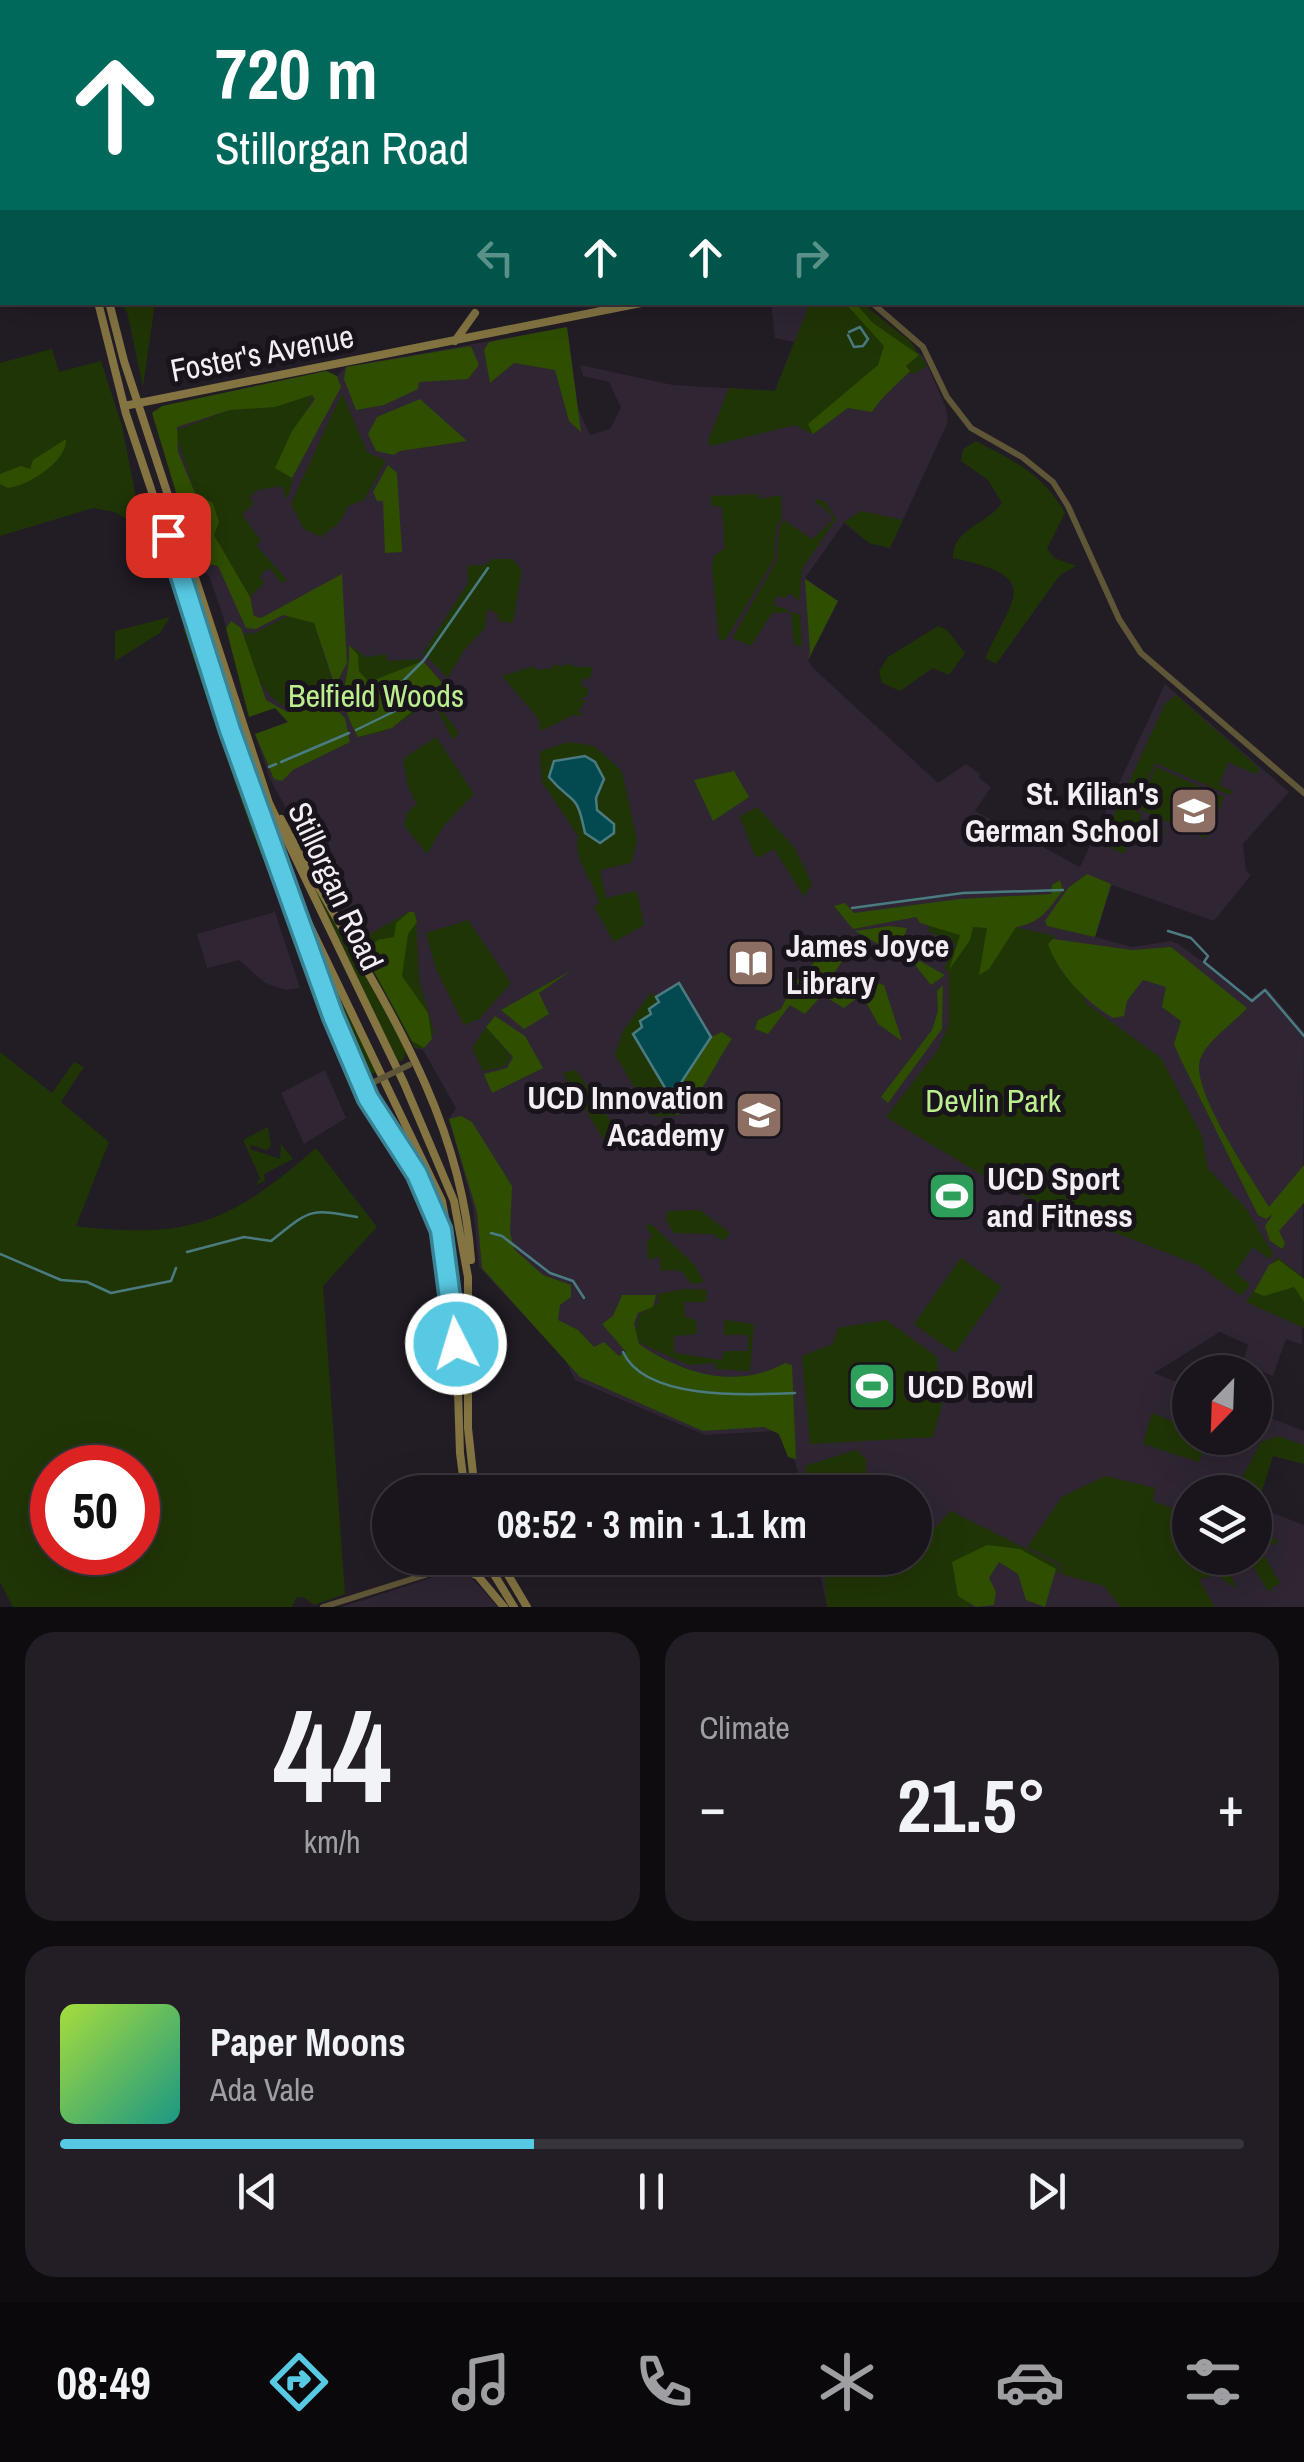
<!DOCTYPE html>
<html lang="en">
<head>
<meta charset="utf-8">
<style>
	body { margin:0; font-family:"Archivo Narrow",sans-serif; background:#231e25; color:#f1f3f6; height:100vh; display:flex; flex-direction:column; font-size:38px; white-space:nowrap }
	* { box-sizing:border-box; margin:0 }
	p { font-size:32px; color:#9f9fa3 }
	.icon { flex:none; width:55px; height:55px; fill:none; stroke:currentColor; stroke-width:2; stroke-linecap:round; stroke-linejoin:round }
	.map { position:relative; height:1607px; overflow:hidden }
	.panel { display:flex; flex-direction:column; gap:25px; padding:25px; background:#0e0c0f; flex:1 }
	.panel>* { flex:none }
	.hud { position:absolute; left:0px; top:0px; width:1305px; height:305px; box-shadow:0 10px 40px #0002,0 0 0 2px #38343b; background:#00695c; color:#fff; overflow:hidden }
	.needle { width:65px; rotate:203deg }
	.fabs { position:absolute; left:1172px; top:1355px; display:grid; gap:20px }
	.fabs a { display:grid; place-items:center; width:100px; height:100px; border-radius:50%; background:#1a151c; box-shadow:0 10px 40px #0002,0 0 0 2px #38343b; font-size:50px }
	.speed { position:absolute; left:30px; top:1445px; display:flex; gap:20px; font-size:50px; font-weight:700; text-align:center }
	.speed>* { display:grid; place-content:center; width:130px; height:130px; border-radius:50%; background:#1a151c; box-shadow:0 10px 40px #0002,0 0 0 2px #38343b; line-height:1 }
	.speed .limit { border:15px solid #d22; background:#fff; color:#111 }
	.pin { position:absolute; display:grid; place-items:center; width:85px; height:85px; color:#fff; margin:-42px; border-radius:20px; box-shadow:0 5px 15px #0006 }
	.me { position:absolute; width:110px; margin:-55px; rotate:355deg; stroke-linejoin:round; filter:drop-shadow(0 0 8px #0008) }
	.turn { display:flex; align-items:center; gap:35px; height:210px; padding:0 50px; font-size:45px }
	.turn .icon { width:130px; height:130px; stroke-width:2.5 }
	.turn b { display:block; font-size:70px; line-height:85px }
	.lanes { display:flex; align-items:center; height:95px; padding:0 50px; background:#0003; justify-content:center; gap:50px; direction:ltr }
	.lanes .off { opacity:.35 }
	.big { font-size:75px; font-weight:700; line-height:1.1 }
	.panel .tile { flex:1; display:flex; flex-direction:column; justify-content:center; gap:15px; min-width:0; padding:0 35px; border-radius:30px; background:#231e25 }
	.panel .dial { align-items:center; gap:0 }
	.dial b { font-size:130px; line-height:1 }
	.song { display:flex; align-items:center; gap:30px }
	.cover { width:120px; height:120px; border-radius:15px; background:linear-gradient(135deg,hsl(80 70% 55%),hsl(170 70% 35%)) }
	.played { height:10px; border-radius:5px; background:linear-gradient(90deg,#58c9e3 40%,#38343b 40%) }
	.keys { display:flex; justify-content:space-around; direction:ltr }
	.heat { display:flex; justify-content:space-between; align-items:center; font-size:55px; direction:ltr }
	.panel .tiles { flex:1; display:grid; gap:25px; grid-template-columns:1fr 1fr }
	.tile:last-child { grid-column:span 2 }
	.trip { position:absolute; left:372px; top:1475px; width:560px; height:100px; border-radius:50px; background:#1a151c; box-shadow:0 10px 40px #0002,0 0 0 2px #38343b; font-weight:700; line-height:100px; text-align:center }
	.tab-bar { display:flex; height:160px; justify-content:space-around; align-items:center; background:#0a080b; color:#9f9fa3 }
	.tab-bar .icon { width:70px; height:70px }
	.tab-bar .on { color:#58c9e3 }
	.tab-bar b { font-size:45px; color:#f1f3f6 }
	.map>svg:first-child { display:block }
	.built { fill:#2f2533; fill-rule:evenodd }
	.green { fill:#203506; fill-rule:evenodd }
	.forest { fill:#2f4e00 }
	.water { fill:#024a50; stroke:#4a7b81; stroke-width:2.5 }
	.lines { fill:none; stroke-linecap:round; stroke-linejoin:round }
	.stream { stroke:#4a7b81; stroke-width:2.5 }
	.tertiary { stroke:#5f5537; stroke-width:6 }
	.secondary { stroke:#837442; stroke-width:8 }
	.tertiary-bridge { stroke:#5f5537; stroke-width:6 }
	.route-casing { stroke:#398394; stroke-width:25 }
	.route { stroke:#58c9e3; stroke-width:18 }
	.labels { text-anchor:middle; dominant-baseline:central; stroke-width:10; stroke-linejoin:round; paint-order:stroke }
	.street-label { font-size:32px; fill:#f2eef4; stroke:#19131c }
	.park-label { font-size:32px; fill:#bcee8e; stroke:#19131c }
	.poi-label { font-size:32px; font-weight:bold; fill:#f2eef4; stroke:#19131c; text-anchor:start }
</style>
</head>
<body>
<div class="map">
<svg width="1304" height="1607" viewBox="0 0 1304 1607">
	<rect width="100%" height="100%" fill="#221c25"/>
	<path class="built" d="M771,303H855L924,357L946,408L948,422L890,548L869,543L844,523L805,578L838,601L808,660L813,668L938,783L966,764L980,774L979,778L991,787L975,811L1080,867L1165,684L1289,792L1243,844L1246,871L1251,875L1214,921L1112,885L1095,937L1132,947L1171,941L1180,945L1251,998L1266,987L1304,1032L1302,1345L1286,1339L1273,1376L1242,1364L1248,1345L1220,1332L1154,1373L1190,1387V1438H1255V1412L1304,1431V1464L1273,1456L1257,1507L1304,1525V1607H827L817,1558H915V1492H804L795,1462L776,1431L705,1435L575,1380L566,1361L479,1267L473,1207L449,1119L456,1108L423,1050L415,1048L270,779L255,734L288,722L275,708L249,717L223,616L209,576L197,562L153,411L326,371L337,376L346,367L567,327L578,408L590,435L610,429L621,408L609,382L583,376L580,365L673,385L775,391L794,342L775,338ZM1190,1492H1255V1558H1190Z
		M275,912L300,988L286,990L265,983L239,960L207,968L197,934Z
		M325,1070L346,1118L304,1144L281,1093Z
		M455,1570L472,1578L498,1607H342Z"/>
	<path class="green" d="M120,303H155L143,387L127,312Z
		M823,303H862L911,342L927,366L914,374L907,373L881,396L872,412L848,408L813,434L795,425L710,446L708,441L729,388L775,391L809,305Z
		M52,349L59,372L101,361L122,426L142,529L115,512L93,508L0,536V363Z
		M342,393L367,452L386,461L364,500L348,506L340,522L321,537L304,529L291,504Z
		M314,396L276,468L293,479L287,500L282,486L258,490L249,497L254,504L242,514L261,541L256,545L287,580L281,583L271,569L265,570L260,577L264,583L250,597L214,535L210,499L202,500L195,493L175,431L230,410Z
		M976,441C1014,461 1043,474 1065,513L1047,549L1054,558L1076,566L1060,575L996,664L985,658C1015,594 1042,577 953,558C952,529 988,524 1002,503L988,480L961,461L963,449Z
		M758,494L759,499L781,495L782,518L776,526L774,560L725,640H719L712,567L714,556L725,548L722,507L711,505V496Z
		M816,499L825,502L836,519L802,569L799,601L790,593L785,598L776,596L774,605L800,615L802,646L794,645L791,612L772,613L751,646L732,638L777,560L779,527L784,520L812,539L832,521L831,514L817,503L815,506Z
		M861,511L903,520L890,548L869,543L844,522Z
		M493,559H512L522,570L513,623L498,621V614L487,609L485,628L464,650L448,678L423,653L468,583L467,566L485,565Z
		M292,614L314,623L333,684L340,683L339,704C325,701 315,712 300,711C268,709 244,661 245,632L253,634Z
		M170,617L160,633L115,661V631Z
		M191,625L234,763L308,967L251,830L183,628L190,632Z
		M938,626L947,630L965,653L949,675L933,668L900,691L882,683L879,671L888,657Z
		M349,645L367,657L386,654L387,661L421,659L444,685L432,699L440,693L443,712L459,733L453,740L433,701L385,731L358,737C331,687 351,691 349,645Z
		M574,662L575,667H592L590,679L583,678L581,686L588,688L587,696L579,699L586,701L578,711L584,716L573,715L541,731L538,718L502,676L534,666L536,670L553,668V664L563,667L565,663L573,667Z
		M1176,695L1260,769L1256,774L1228,762L1219,785L1233,791L1230,795L1155,763L1135,811L1142,814L1140,819L1165,830L1159,843L1133,833L1124,854L1101,843L1165,704Z
		M436,737L474,794L444,825L427,854L404,825L407,813L417,804L408,787L403,759Z
		M567,742L594,746L622,771L637,841L631,863L600,870L606,898L637,891L644,925L614,942L594,907L599,903C594,880 573,861 578,836L542,782L540,752Z
		M1156,767L1224,797L1206,838L1138,809Z
		M757,807L795,848L812,884L804,897L774,849L757,858C748,844 748,831 739,817Z
		M301,863L408,1048L403,1060L395,1063Z
		M291,897L376,1072L367,1077L359,1073Z
		M409,912L416,915L419,980L434,1032L424,1048H415L357,941Z
		M468,920L511,983L479,1019L464,1025L436,969L426,933Z
		M928,922L1006,925L1056,936L1048,944L1063,975L1076,984L1087,1004L1161,1058L1202,1136L1208,1169L1245,1207L1273,1254L1269,1259L1253,1247L1235,1272L1250,1285L1241,1296L1198,1265L1088,1222L1077,1210L1059,1211L997,1184L886,1117L938,1050L949,1024V973L944,968L956,944L929,932Z
		M651,992L660,1002L634,1034L671,1098L665,1110L678,1115L657,1117L650,1113L615,1055L623,1031Z
		M486,1027L511,1057L504,1067L483,1071L472,1048Z
		M0,1052L52,1093L74,1062L84,1067L61,1102L109,1142L76,1226C190,1240 231,1222 316,1148L377,1227L323,1286L345,1594L314,1605L303,1597L296,1598L292,1607H13L0,1582ZM52,1468H138V1552H52Z
		M576,1070L622,1138L608,1147L563,1073Z
		M268,1127L271,1146L266,1150L251,1145L250,1149L280,1159L281,1144L293,1159L264,1174L265,1181L256,1185L260,1178L243,1140Z
		M700,1210L730,1233L723,1241L713,1234L673,1233L666,1219L668,1211Z
		M645,1225H652L694,1264L704,1282L692,1284L681,1271L660,1270V1256L648,1260L647,1241L652,1236Z
		M1277,1257L1304,1278V1328L1246,1302Z
		M961,1258L1002,1287L955,1353L914,1324Z
		M685,1289L707,1290L706,1302H684L685,1317L696,1320L697,1334L674,1336V1353L722,1360L723,1351H748V1335H724V1320L754,1324L750,1371L716,1369L715,1363L689,1365L640,1343L635,1332L640,1314L659,1303L657,1294Z
		M886,1320L937,1357L942,1404L933,1437L810,1444L802,1356L833,1344L838,1328Z
		M1152,1413L1190,1428V1438L1207,1443L1199,1462L1143,1444Z
		M1278,1436L1304,1445V1464L1273,1456L1257,1507L1266,1511L1264,1530L1255,1527V1492H1234L1261,1442Z
		M856,1450L866,1459V1492H811L805,1466Z
		M1105,1476L1155,1488L1153,1501L1181,1512L1190,1508V1558H1255V1532L1280,1541L1261,1550L1280,1583L1268,1591L1249,1560L1230,1571L1236,1589L1217,1575L1199,1579L1215,1607H1121L1104,1586L1061,1574V1564L1027,1547L1062,1497Z
		M951,1511L1059,1565V1573L1004,1555L960,1562L971,1607H827L823,1558H915V1528L936,1527Z"/>
	<path class="forest" d="M845,303H855L873,323L919,355L906,366L910,371C896,386 883,395 872,412L848,408L813,434L808,424L878,365L884,346Z
		M567,327L581,432L569,421L555,370L514,363L490,383L484,350L489,342Z
		M471,346L479,365L468,379L419,382L418,389L384,405L356,410L344,379L346,367Z
		M326,371L337,376L341,387L292,478L275,468L292,431L315,399L312,395L275,407L230,410L177,427L178,452L195,493L213,503L219,522L214,535L250,597L254,616L261,618L342,574L347,663L335,686L314,623L283,615L256,629L246,628L218,566L197,562L152,413L162,406Z
		M420,399L467,441L400,451L394,455L376,451L368,434L377,417Z
		M66,439C68,461 28,486 8,488L0,484V474L21,466L30,469L33,460Z
		M388,465L397,473L402,552L385,553L383,501H377L373,492Z
		M805,579L838,601L808,660L810,652Z
		M231,621L241,628L266,700L287,712L334,707L345,718L350,742L293,770L282,781L274,779L255,734L288,722L275,708L249,717L226,628Z
		M349,645L358,655L359,671L369,682L423,661L444,685L392,728L358,737C331,687 351,690 349,645Z
		M734,771L749,797L713,821L694,780Z
		M1087,874L1111,884L1095,937L1047,926L1045,921L1068,888Z
		M1060,880L1063,890C1048,910 1041,923 1016,927L989,969L979,975L987,928L973,927L970,940L949,970L960,935L920,923L916,917L853,929L834,906L845,903L854,913L959,899L1051,894L1052,885Z
		M409,912H414L417,922L408,934L402,976L428,1013L432,1039L424,1048L412,1041L363,951L378,940L394,937L396,923Z
		M890,926L907,928L900,950L945,975L931,985L915,965L855,931Z
		M840,936L868,952L861,960L846,955L833,975L792,985Z
		M1053,939L1132,950L1171,947L1247,1008C1234,1023 1206,1041 1200,1060C1190,1089 1253,1180 1269,1207L1304,1165V1203L1279,1231L1285,1243L1282,1249L1270,1241L1265,1226L1273,1214L1266,1219L1258,1215L1180,1058L1174,1044L1181,1021L1162,1007L1166,987L1143,980L1127,1001L1124,1016L1113,1018C1085,1001 1059,975 1048,944Z
		M572,970L539,993L549,1014L524,1029L501,1010Z
		M835,979L866,988L873,982L884,985L902,1041L878,1024L862,995Z
		M943,985L942,1029L888,1103L881,1097L932,1030L938,1011L937,991Z
		M821,986L846,989L857,998L844,1008L822,995L805,1014L790,1005L768,1034L755,1029L758,1020L781,1009L789,993Z
		M495,1016L525,1036L543,1068L492,1093L484,1074L507,1068L513,1057L486,1027Z
		M722,1032L732,1039C716,1061 699,1102 678,1115L665,1110L711,1037Z
		M461,1116L472,1122L512,1186L510,1232L514,1249L543,1275L571,1285V1297L560,1305L558,1320L578,1330L594,1347L604,1342L619,1356L626,1352L602,1324L613,1316L622,1295H656L653,1307L638,1313L634,1324L639,1344C683,1374 736,1390 785,1363L792,1365L796,1459L788,1457L779,1434L764,1427L703,1431L580,1377L482,1268L477,1212L449,1119Z
		M1279,1260L1304,1279V1302L1294,1287L1264,1296L1254,1292L1269,1265Z
		M987,1545L1020,1549L1056,1569L1045,1607L1026,1600L1018,1574L999,1562L989,1578L996,1592L994,1605L976,1607L958,1596L952,1562Z"/>
	<path class="water" d="M585,756L595,762L604,779L596,798L597,810L614,824V833L600,843L585,833C576,789 573,806 549,777L554,761Z
		M679,983L711,1037L671,1098L633,1034L642,1027L640,1021L651,1014L649,1009L659,1002L656,997Z"/>
	<g class="lines">
		<path class="stream" d="M848,335L854,347L863,346L868,339L860,327L849,332
			M399,685L424,660L488,568
			M356,730L397,710L394,694
			M281,762L349,733
			M269,767L276,764
			M852,908L963,893L1063,890
			M1168,931L1191,938L1208,956L1204,962L1252,1001L1265,990L1304,1036
			M491,1233L502,1236L550,1273L573,1281L584,1298
			M187,1252L244,1237L271,1241C310,1210 308,1208 357,1217
			M0,1254L61,1280L87,1282L111,1293L171,1281L176,1268
			M623,1352C645,1401 749,1395 795,1393"/>
		<path class="tertiary" d="M871,302L923,347L947,397L971,428L1022,457L1053,482L1068,506L1119,619L1141,653L1304,793
			M323,1607L479,1558"/>
		<path class="secondary" d="M95,0V2
			M100,2V0
			M113,2V0
			M976,2L977,0
			M98,302L126,414L252,792L293,891L442,1201L454,1268L460,1453L465,1492
			M109,302L124,361L269,803L404,1083L454,1201L468,1277V1428L475,1492
			M455,341L475,313
			M124,406L646,302
			M281,819C355,962 460,1093 471,1260
			M278,868L354,1068L436,1217L446,1247L451,1296
			M484,1558L514,1607
			M498,1558L527,1607
			M455,1565L478,1576L504,1607"/>
		<path class="tertiary-bridge" d="M370,1084L409,1065"/>
	</g>
	<g class="lines">
		<g class="route-casing">
			<path id="route" d="M168,535L230,730L333,1016L368,1098L417,1174L441,1230L456,1344"/>
		</g>
		<use href="#route" class="route"/>
	</g>
	<defs>
		<g id="school-square" transform="scale(2.5)"><rect x="-9" y="-9" width="18" height="18" rx="4" fill="#8d6e63" stroke="#19131c"/><path d="M0-5L7-2L0 1L-7-2ZM-4 1L0 2.5L4 1V4Q0 6-4 4Z" fill="#fff"/></g>
		<g id="library-square" transform="scale(2.5)"><rect x="-9" y="-9" width="18" height="18" rx="4" fill="#8d6e63" stroke="#19131c"/><path d="M-6-4Q-3-5.5-.7-3.5V5Q-3 3-6 4ZM6-4Q3-5.5 .7-3.5V5Q3 3 6 4Z" fill="#fff"/></g>
		<g id="university-square" transform="scale(2.5)"><rect x="-9" y="-9" width="18" height="18" rx="4" fill="#8d6e63" stroke="#19131c"/><path d="M0-5L7-2L0 1L-7-2ZM-4 1L0 2.5L4 1V4Q0 6-4 4Z" fill="#fff"/></g>
		<g id="stadium-square" transform="scale(2.5)"><rect x="-9" y="-9" width="18" height="18" rx="4" fill="#2e9e5b" stroke="#19131c"/><path d="M0-5a6.5 5 0 1 0 0 10a6.5 5 0 1 0 0-10ZM-3.5-1.8h7v3.6h-7Z" fill="#fff"/></g>
	</defs>
	<g fill-rule="evenodd">
		<use href="#school-square" x="1194" y="811"/>
		<use href="#library-square" x="751" y="963"/>
		<use href="#university-square" x="759" y="1115"/>
		<use href="#stadium-square" x="952" y="1196"/>
		<use href="#stadium-square" x="872" y="1386"/>
	</g>
	<g class="labels">
		<g class="street-label">
			<text transform="translate(262 353) rotate(-11)">Foster's Avenue</text>
			<text transform="translate(336 886) rotate(65)">Stillorgan Road</text>
		</g>
		<g class="park-label">
			<text x="376" y="695">Belfield Woods</text>
			<text x="993" y="1100">Devlin Park</text>
		</g>
		<g class="poi-label">
			<text x="1159" y="793" text-anchor="end">St. Kilian's<tspan x="1159" dy="37">German School</tspan></text>
			<text x="786" y="945">James Joyce<tspan x="786" dy="37">Library</tspan></text>
			<text x="724" y="1097" text-anchor="end">UCD Innovation<tspan x="724" dy="37">Academy</tspan></text>
			<text x="987" y="1178">UCD Sport<tspan x="987" dy="37">and Fitness</tspan></text>
			<text x="907" y="1386">UCD Bowl</text>
		</g>
	</g>
</svg>
<div class="fabs">
<a><svg class="needle" viewBox="-14 -14 28 28"><path d="M0-13l5 13h-10z" fill="#e53935"/><path d="M0 13l5-13h-10z" fill="#9f9fa3"/></svg></a>
<a><svg class="icon" aria-label="layers" viewBox="0 0 24 24"><path d="M12 4l9 5-9 5-9-5zM3 14l9 5 9-5"/></svg></a>
</div>
<div class="speed"><div class="limit">50</div></div>
<div class="pin" style="left:168px;top:535px;background:#d93025"><svg class="icon" aria-label="arrive" viewBox="0 0 24 24"><path d="M6 21V4h12l-3 4 3 4H6"/></svg></div>
<svg class="me" style="left:456px;top:1344px" viewBox="-20 -20 40 40"><circle r="17" fill="#58c9e3" stroke="#fff" stroke-width="3"/><path d="M0-11L8 9 0 5-8 9z" fill="#fff"/></svg>
<div class="trip">08:52 · 3 min · 1.1 km</div>
<div class="hud">
<div class="turn"><svg class="icon" aria-label="ahead" viewBox="0 0 24 24"><path d="M12 20V5M6 11l6-6 6 6"/></svg><div><b>720 m</b>Stillorgan Road</div></div>
<div class="lanes"><svg class="icon off" aria-label="left" viewBox="0 0 24 24"><path d="M17 20v-9H6M10 6l-5 5 5 5"/></svg><svg class="icon" aria-label="ahead" viewBox="0 0 24 24"><path d="M12 20V5M6 11l6-6 6 6"/></svg><svg class="icon" aria-label="ahead" viewBox="0 0 24 24"><path d="M12 20V5M6 11l6-6 6 6"/></svg><svg class="icon off" aria-label="right" viewBox="0 0 24 24"><path d="M7 20v-9h11M14 6l5 5-5 5"/></svg></div>
</div>
</div>
<section class="panel">
<div class="tiles">
<div class="tile dial"><b>44</b><p>km/h</p></div>
<div class="tile"><p>Climate</p>
<div class="heat"><a>−</a><b class="big">21.5°</b><a>+</a></div>
</div>
<div class="tile">
<div class="song"><i class="cover"></i><div><b>Paper Moons</b><p>Ada Vale</p></div></div>
<div class="played"></div>
<div class="keys"><svg class="icon" aria-label="previous" viewBox="0 0 24 24"><path d="M18 5L8 12l10 7zM5 5v14"/></svg><svg class="icon" aria-label="pause" viewBox="0 0 24 24"><path d="M8 5v14M16 5v14"/></svg><svg class="icon" aria-label="next" viewBox="0 0 24 24"><path d="M6 5l10 7-10 7zM19 5v14"/></svg></div>
</div>
</div>
</section>
<nav class="tab-bar">
<b>08:49</b>
<svg class="icon on" aria-label="directions" viewBox="0 0 24 24"><path d="M12 3l9 9-9 9-9-9zM9 14v-3h6M13 9l2 2-2 2"/></svg>
<svg class="icon" aria-label="music" viewBox="0 0 24 24"><path d="M9 18V5l10-2v13"/><circle cx="6" cy="18" r="3"/><circle cx="16" cy="16" r="3"/></svg>
<svg class="icon" aria-label="phone" viewBox="0 0 24 24"><path d="M5 4h4l2 5-3 2q2 4 5 5l2-3 5 2v4C11 20 4 13 5 4z"/></svg>
<svg class="icon" aria-label="climate" viewBox="0 0 24 24"><path d="M12 3v18M4 7l16 10M4 17L20 7"/></svg>
<svg class="icon" aria-label="car" viewBox="0 0 24 24"><path d="M5 17H2v-5l4-1 3-4h7l3 4 3 1v5h-3M9 17h6M6 11h13"/><circle cx="7" cy="17" r="2"/><circle cx="17" cy="17" r="2"/></svg>
<svg class="icon" aria-label="filters" viewBox="0 0 24 24"><path d="M4 7h16M4 17h16"/><circle cx="9" cy="7" r="2"/><circle cx="15" cy="17" r="2"/></svg>
</nav>
</body>
</html>
